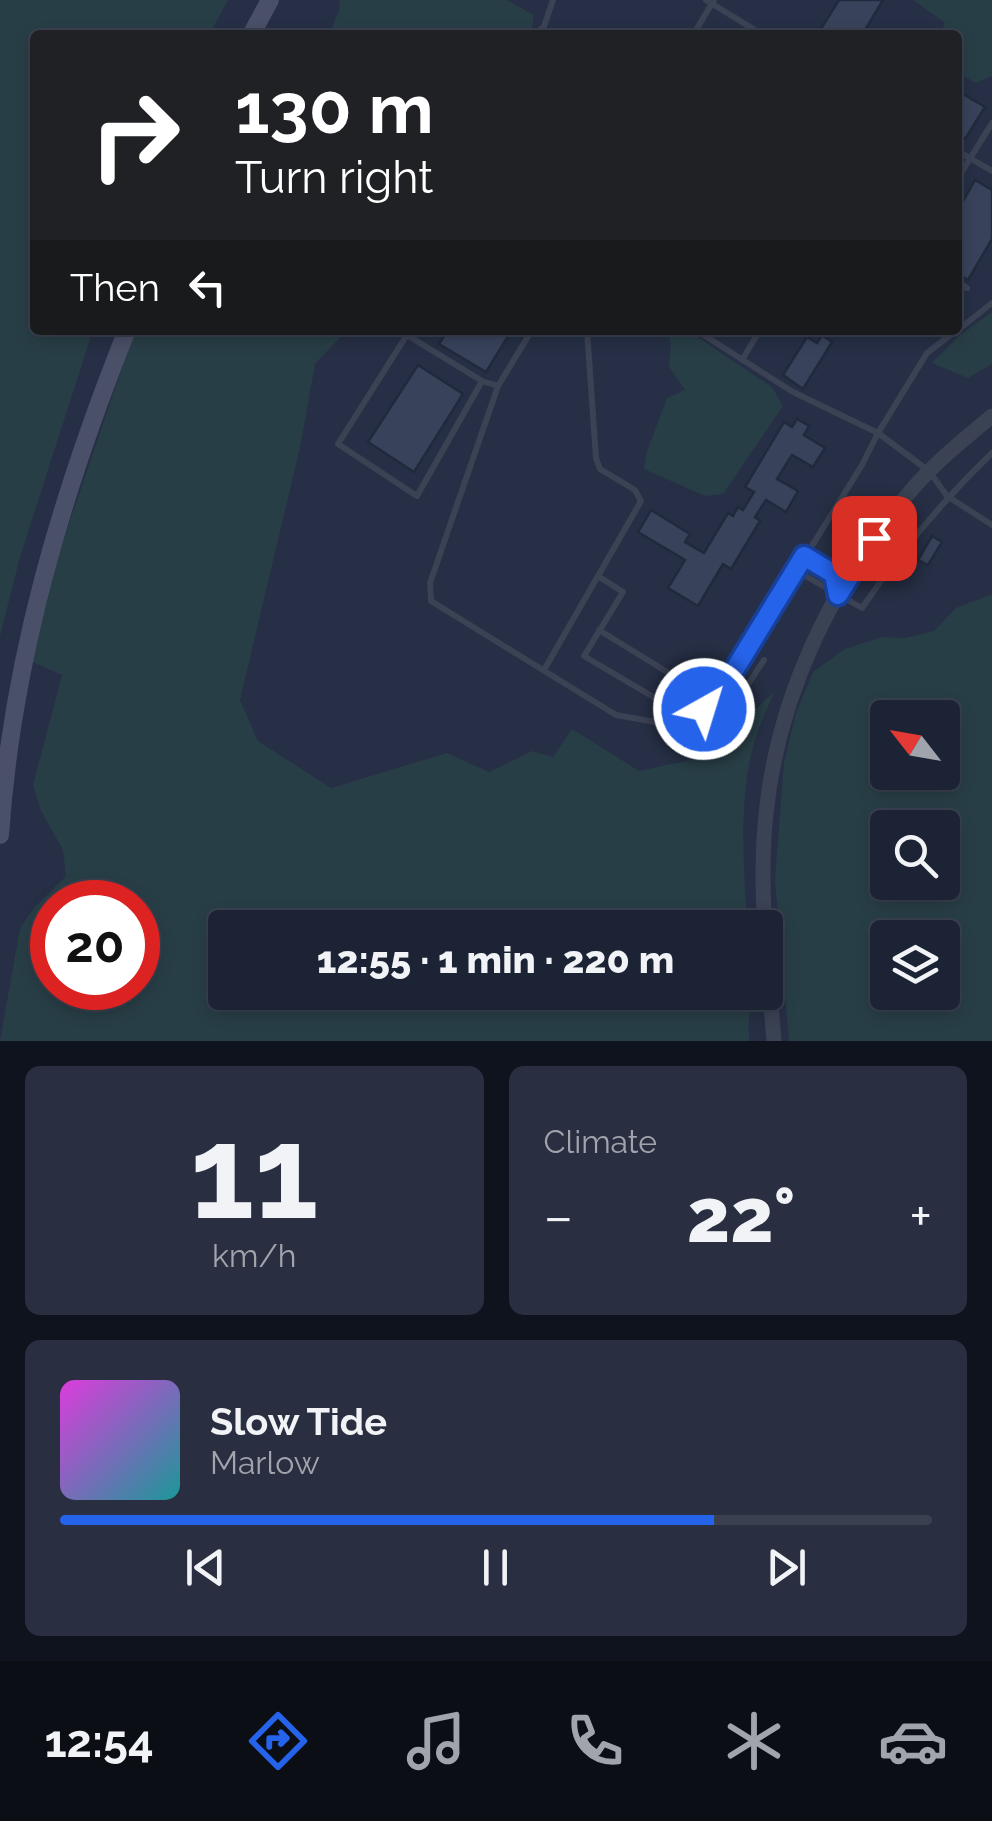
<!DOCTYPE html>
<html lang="en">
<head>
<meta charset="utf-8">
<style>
	body { margin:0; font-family:Raleway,sans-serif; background:#292f40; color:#f1f3f6; height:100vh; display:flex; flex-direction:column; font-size:38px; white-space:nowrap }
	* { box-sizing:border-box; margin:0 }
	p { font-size:32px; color:#a0a4ac }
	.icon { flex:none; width:55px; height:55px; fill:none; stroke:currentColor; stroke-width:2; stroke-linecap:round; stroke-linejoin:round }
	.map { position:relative; height:1041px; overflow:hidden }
	.drawer { display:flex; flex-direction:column; gap:25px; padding:25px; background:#0f131d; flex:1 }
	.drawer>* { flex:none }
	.banner { position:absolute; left:30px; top:30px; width:932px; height:305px; border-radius:10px; box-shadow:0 5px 15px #0003,0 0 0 2px #3a404f; background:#202124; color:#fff; overflow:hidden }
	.needle { width:65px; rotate:301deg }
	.controls { position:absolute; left:870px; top:700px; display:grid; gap:20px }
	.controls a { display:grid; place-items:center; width:90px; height:90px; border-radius:10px; background:#1c2334; box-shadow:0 5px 15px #0003,0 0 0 2px #3a404f; font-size:50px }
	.speed { position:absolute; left:30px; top:880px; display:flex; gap:20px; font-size:50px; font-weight:700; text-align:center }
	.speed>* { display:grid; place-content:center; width:130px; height:130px; border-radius:50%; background:#1c2334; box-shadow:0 5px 15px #0003,0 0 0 2px #3a404f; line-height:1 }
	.speed .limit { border:15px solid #d22; background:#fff; color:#111 }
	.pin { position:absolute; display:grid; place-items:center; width:85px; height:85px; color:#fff; margin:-42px; border-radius:20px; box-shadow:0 5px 15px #0006 }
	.me { position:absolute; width:110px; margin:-55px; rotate:39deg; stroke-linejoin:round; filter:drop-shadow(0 0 8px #0008) }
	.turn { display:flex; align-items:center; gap:35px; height:210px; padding:0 40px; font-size:45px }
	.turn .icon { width:130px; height:130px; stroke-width:2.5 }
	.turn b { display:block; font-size:70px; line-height:85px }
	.then { display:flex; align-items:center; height:95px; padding:0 40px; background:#0003; gap:20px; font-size:38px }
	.big { font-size:75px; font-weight:800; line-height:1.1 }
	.drawer .tile { flex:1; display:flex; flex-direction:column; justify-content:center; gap:15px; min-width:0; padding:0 35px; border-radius:15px; background:#292f40 }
	.drawer .dial { align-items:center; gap:0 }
	.dial b { font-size:130px; line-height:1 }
	.song { display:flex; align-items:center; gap:30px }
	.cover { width:120px; height:120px; border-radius:15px; background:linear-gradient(135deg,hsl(300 70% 55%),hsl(180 70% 35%)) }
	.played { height:10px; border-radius:5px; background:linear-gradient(90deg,#2563eb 75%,#3a404f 75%) }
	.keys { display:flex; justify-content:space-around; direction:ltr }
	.heat { display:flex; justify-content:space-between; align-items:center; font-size:55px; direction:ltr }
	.drawer .tiles { flex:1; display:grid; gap:25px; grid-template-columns:1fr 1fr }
	.tile:last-child { grid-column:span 2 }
	.trip { position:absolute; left:208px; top:910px; width:575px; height:100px; border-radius:10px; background:#1c2334; box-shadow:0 5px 15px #0003,0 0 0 2px #3a404f; font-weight:800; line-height:100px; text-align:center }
	.tabs { display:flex; height:160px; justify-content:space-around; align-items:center; background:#0b0e15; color:#a0a4ac }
	.tabs .icon { width:70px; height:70px }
	.tabs .on { color:#2563eb }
	.tabs b { font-size:45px; color:#f1f3f6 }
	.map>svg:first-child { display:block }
	.green { fill:#283e46; fill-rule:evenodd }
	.building { fill:#38435b; stroke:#21293c; stroke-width:2.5 }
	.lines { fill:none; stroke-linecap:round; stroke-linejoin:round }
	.service { stroke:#3b4254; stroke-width:6 }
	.tertiary { stroke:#3b4254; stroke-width:15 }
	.secondary { stroke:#495067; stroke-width:18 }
	.route-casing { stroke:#184099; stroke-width:25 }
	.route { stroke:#2563eb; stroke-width:18 }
</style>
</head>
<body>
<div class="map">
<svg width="992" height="1041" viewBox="0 0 992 1041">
	<rect width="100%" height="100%" fill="#262f45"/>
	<path class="green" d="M0,0H228L209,35H35V330H93L20,557L0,636Z
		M340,0H507L534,15L531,35H329L339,11Z
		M913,0H992V76L976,83L958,73V35H939L945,23Z
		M992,312V364L968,378L932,363L960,335Z
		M135,330H347L315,364L301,443L240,700L258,741L331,788L447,753L489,772L532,751L553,757L572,729L639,771L705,757L775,691C769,705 762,719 757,734C737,794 744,865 747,927L225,928V992L751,993C752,1010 746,1023 750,1041H0L20,928L34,908L66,876L63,850L41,811L33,785L62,675L30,661L44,597ZM52,902H138V988H52Z
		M667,330H687L772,387L783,406L723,494L705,496L644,469L647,451L667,398L685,390L669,367L671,345Z
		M992,594V1041H789L775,880L784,762L796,713L813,672L845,649L882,637L905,638L934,631L956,608ZM888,718H942V772H888ZM888,828H942V882H888ZM888,938H942V992H888Z"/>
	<path class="building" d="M839,0H883L862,35H817Z
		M958,91L985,107L965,139L958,134Z
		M975,180L992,190V239L968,280L958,274V210Z
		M448,330H512L486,372L439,344Z
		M822,335L832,342L803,389L783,375L807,337L817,343Z
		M418,365L463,394L414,472L368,442Z
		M797,419L809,426L804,435L825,448L813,467L792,455L777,479L798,491L786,512L766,500L755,517L760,521L731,569L723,564L698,606L668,588L685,560L638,532L651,510L690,534L685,542L704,553L728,513L733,516L738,507L743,510L754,492L745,487L784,422L792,427Z
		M932,536L942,542L928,565L918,560Z"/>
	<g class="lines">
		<path class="service" d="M706,0L763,35
			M541,29L552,35
			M541,35L553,0
			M693,35L714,0
			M958,151L992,171
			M958,178L992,123
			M958,282L967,288
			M410,330L338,444L417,496L482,381
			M532,330L498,386L430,583L431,601L616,715L672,725L703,709L731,677L862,465L878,433L927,353L957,330
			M696,330L793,392L878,433L929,471L947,496L992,525
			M958,330L992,303
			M407,335L482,381L498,386
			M742,360L760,330
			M804,556L834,574L837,588
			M795,570L862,608C901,551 942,501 992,453
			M598,576L623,592L584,656L660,701L683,696L691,716
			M599,630L672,675L683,696
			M544,670L641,501L635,490L600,469L596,458L587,330
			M672,725L674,743C723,729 737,701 764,660"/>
		<path class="tertiary" d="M774,1041C768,966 758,889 766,814C778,695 832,584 909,493C933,464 963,440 992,416"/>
		<path class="secondary" d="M251,35L270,0
			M0,835C12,659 62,493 127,330"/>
	</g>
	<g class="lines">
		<g class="route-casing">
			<path id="route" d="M704,709L730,677L804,556L834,574L838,595L874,538"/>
		</g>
		<use href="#route" class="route"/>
	</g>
</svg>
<div class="controls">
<a><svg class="needle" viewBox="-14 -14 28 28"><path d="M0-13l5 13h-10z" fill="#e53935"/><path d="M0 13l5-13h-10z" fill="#a0a4ac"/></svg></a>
<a><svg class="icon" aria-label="search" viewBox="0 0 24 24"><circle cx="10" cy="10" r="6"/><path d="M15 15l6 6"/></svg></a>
<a><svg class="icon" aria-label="layers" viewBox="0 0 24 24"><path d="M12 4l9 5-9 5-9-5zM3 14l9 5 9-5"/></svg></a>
</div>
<div class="speed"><div class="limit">20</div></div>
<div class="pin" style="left:874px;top:538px;background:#d93025"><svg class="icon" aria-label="arrive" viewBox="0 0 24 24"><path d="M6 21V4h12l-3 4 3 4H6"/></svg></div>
<svg class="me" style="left:704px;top:709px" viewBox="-20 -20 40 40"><circle r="17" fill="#2563eb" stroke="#fff" stroke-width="3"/><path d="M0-11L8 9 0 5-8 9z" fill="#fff"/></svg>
<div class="trip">12:55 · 1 min · 220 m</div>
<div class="banner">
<div class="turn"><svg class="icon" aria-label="right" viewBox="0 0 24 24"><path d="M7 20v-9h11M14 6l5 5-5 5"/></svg><div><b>130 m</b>Turn right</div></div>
<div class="then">Then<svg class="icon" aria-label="left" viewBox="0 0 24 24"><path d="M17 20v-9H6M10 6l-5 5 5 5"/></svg></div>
</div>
</div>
<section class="drawer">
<div class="tiles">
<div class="tile dial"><b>11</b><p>km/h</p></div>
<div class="tile"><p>Climate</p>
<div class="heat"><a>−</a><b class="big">22°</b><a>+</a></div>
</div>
<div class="tile">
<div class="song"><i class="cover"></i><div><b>Slow Tide</b><p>Marlow</p></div></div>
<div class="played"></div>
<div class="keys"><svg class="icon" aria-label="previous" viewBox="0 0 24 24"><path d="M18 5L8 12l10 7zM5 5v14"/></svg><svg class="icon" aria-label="pause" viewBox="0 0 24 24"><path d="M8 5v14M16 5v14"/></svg><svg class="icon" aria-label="next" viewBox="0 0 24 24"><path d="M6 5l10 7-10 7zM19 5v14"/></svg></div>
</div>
</div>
</section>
<nav class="tabs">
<b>12:54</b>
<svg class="icon on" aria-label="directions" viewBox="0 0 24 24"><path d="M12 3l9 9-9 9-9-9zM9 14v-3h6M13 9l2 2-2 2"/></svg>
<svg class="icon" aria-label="music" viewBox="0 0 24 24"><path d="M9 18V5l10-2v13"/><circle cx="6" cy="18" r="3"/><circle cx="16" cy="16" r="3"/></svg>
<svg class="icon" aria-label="phone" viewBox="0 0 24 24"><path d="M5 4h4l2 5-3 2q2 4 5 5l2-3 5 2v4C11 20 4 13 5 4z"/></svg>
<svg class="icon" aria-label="climate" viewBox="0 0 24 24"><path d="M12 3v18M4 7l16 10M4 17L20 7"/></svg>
<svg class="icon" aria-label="car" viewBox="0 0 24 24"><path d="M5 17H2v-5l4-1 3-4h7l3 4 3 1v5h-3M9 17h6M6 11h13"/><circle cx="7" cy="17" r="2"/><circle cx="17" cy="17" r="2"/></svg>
</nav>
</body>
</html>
